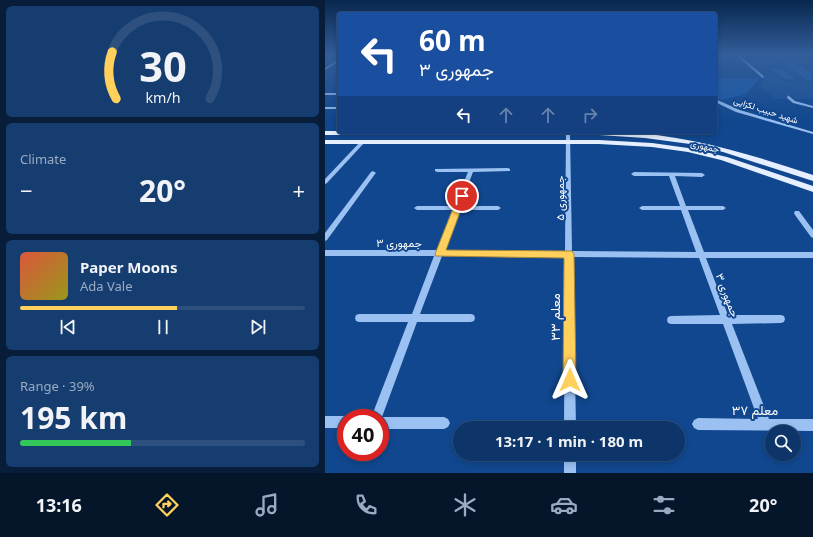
<!DOCTYPE html>
<html lang="en">
<head>
<meta charset="utf-8">
<style>
	body { margin:0; font-family:"Noto Sans",Vazirmatn,sans-serif; background:#163d70; color:#f1f3f6; height:100vh; display:flex; flex-direction:column; font-size:15px; white-space:nowrap }
	* { box-sizing:border-box; margin:0 }
	p { font-size:13px; color:#9aabc1 }
	.icon { flex:none; width:22px; height:22px; fill:none; stroke:currentColor; stroke-width:2; stroke-linecap:round; stroke-linejoin:round }
	.map { position:relative; flex:1; overflow:hidden }
	.details { display:flex; flex-direction:column; gap:6px; padding:6px; background:#071d3a; width:325px }
	.details>* { flex:none }
	.banner { position:absolute; left:12px; top:12px; width:380px; height:122px; border-radius:4px; box-shadow:0 2px 6px #0003,0 0 0 1px #2d507e; background:#1a4fa0; color:#fff; overflow:hidden }
	.controls { position:absolute; left:440px; top:425px; display:grid; gap:8px }
	.controls a { display:grid; place-items:center; width:36px; height:36px; border-radius:50%; background:#0d356a; box-shadow:0 2px 6px #0003,0 0 0 1px #2d507e; font-size:20px }
	.speed { position:absolute; left:12px; top:409px; display:flex; gap:8px; font-size:20px; font-weight:700; text-align:center }
	.speed>* { display:grid; place-content:center; width:52px; height:52px; border-radius:50%; background:#0d356a; box-shadow:0 2px 6px #0003,0 0 0 1px #2d507e; line-height:1 }
	.speed .limit { border:6px solid #d22; background:#fff; color:#111 }
	.pin { position:absolute; display:grid; place-items:center; width:34px; height:34px; color:#fff; margin:-17px; border:2px solid #fff; border-radius:50%; box-shadow:0 1px 4px #0007 }
	.me { position:absolute; width:44px; margin:-22px; rotate:0deg; stroke-linejoin:round; filter:drop-shadow(0 0 3px #0008) }
	.turn { display:flex; align-items:center; gap:14px; height:84px; padding:0 16px; font-size:18px }
	.turn .icon { width:52px; height:52px; stroke-width:2.5 }
	.turn b { display:block; font-size:28px; line-height:34px }
	.lanes { display:flex; align-items:center; height:38px; padding:0 16px; background:#0003; justify-content:center; gap:20px; direction:ltr }
	.lanes .off { opacity:.35 }
	.big { font-size:30px; font-weight:700; line-height:1.1 }
	.details .card { flex:1; display:flex; flex-direction:column; justify-content:center; gap:6px; min-width:0; padding:0 14px; border-radius:6px; background:#163d70 }
	.details .dial { align-items:center; gap:0 }
	.dial svg { height:104px; overflow:visible; fill:none; stroke:#2d507e; stroke-width:7; stroke-linecap:round; text-anchor:middle }
	.dial text { fill:#f1f3f6; stroke:none }
	.song { display:flex; align-items:center; gap:12px }
	.cover { width:48px; height:48px; border-radius:6px; background:linear-gradient(135deg,hsl(10 70% 55%),hsl(60 70% 35%)) }
	.played { height:4px; border-radius:2px; background:linear-gradient(90deg,#ffd05b 55%,#2d507e 55%) }
	.keys { display:flex; justify-content:space-around; direction:ltr }
	.heat { display:flex; justify-content:space-between; align-items:center; font-size:22px; direction:ltr }
	.charge { height:6px; border-radius:3px; background:linear-gradient(90deg,#34c759 39%,#2d507e 0) }
	.trip { position:absolute; left:128px; top:421px; width:232px; height:40px; border-radius:20px; background:#0d356a; box-shadow:0 2px 6px #0003,0 0 0 1px #2d507e; font-weight:700; line-height:40px; text-align:center }
	.tab-bar { display:flex; height:64px; justify-content:space-around; align-items:center; background:#05152a; color:#9aabc1 }
	.tab-bar .icon { width:28px; height:28px }
	.tab-bar .on { color:#ffd05b }
	.tab-bar b { font-size:18px; color:#f1f3f6 }
	main { display:flex; flex:1; min-height:0 }
	.map>svg:first-child { display:block }
	.green { fill:#1859a8 }
	.lines { fill:none; stroke-linecap:round; stroke-linejoin:round }
	.minor { fill:#9ac1f2; fill-rule:evenodd }
	.major { fill:#e5efff; fill-rule:evenodd }
	.wall { fill:#1a5195 }
	.building { fill:#1e5ead; stroke:#154279 }
	.route { fill:#ffd05b; stroke:#a6873b }
	.labels { text-anchor:middle; dominant-baseline:central; stroke-width:4; stroke-linejoin:round; paint-order:stroke }
	.far-street-label { font-size:9px; fill:#fff; stroke:#11478e }
	.street-label { font-size:11px; fill:#fff; stroke:#11478e }
	.near-street-label { font-size:13px; fill:#fff; stroke:#11478e }
</style>
</head>
<body>
<main>
<section class="details">
<div class="card dial"><svg viewBox="0 0 100 80">
<path d="M14 69A42 42 0 1 1 86 69"/>
<path d="M14 69A42 42 0 0 1 11 33" stroke="#ffd05b"/>
<text x="50" y="56" font-size="32" font-weight="700">30</text>
<text x="50" y="72" font-size="11">km/h</text>
</svg></div>
<div class="card"><p>Climate</p>
<div class="heat"><a>−</a><b class="big">20°</b><a>+</a></div>
</div>
<div class="card">
<div class="song"><i class="cover"></i><div><b>Paper Moons</b><p>Ada Vale</p></div></div>
<div class="played"></div>
<div class="keys"><svg class="icon" aria-label="previous" viewBox="0 0 24 24"><path d="M18 5L8 12l10 7zM5 5v14"/></svg><svg class="icon" aria-label="pause" viewBox="0 0 24 24"><path d="M8 5v14M16 5v14"/></svg><svg class="icon" aria-label="next" viewBox="0 0 24 24"><path d="M6 5l10 7-10 7zM19 5v14"/></svg></div>
</div>
<div class="card"><p>Range · 39%</p><b class="big">195 km</b><div class="charge"></div></div>
</section>
<div class="map">
<svg width="488" height="473" viewBox="0 0 488 473">
	<rect width="100%" height="100%" fill="#11478e"/>
	<path class="green" d="M390,78H435L421,94L397,100L390,97Z"/>
	<g class="lines">
		<path class="minor" d="M411,55H414L446,82V84H444Z
			M14,59V61L0,70V68Z
			M455,90H457L470,101L488,106V108L468,103L455,92Z
			M0,93H14V95H0Z
			M390,99L415,110L488,132V134L411,112L390,102Z
			M0,107H14V109H0Z
			M241,132L245,133L247,251L371,252L356,210H317L314,208L317,206H355L344,176H309L306,174L309,172L377,173L380,175L377,177L350,176L361,206H398L401,208L398,210H363L379,252H488V258H381L403,315H456L459,316L460,319L459,322L456,323L407,324L444,419H488V431L373,430L369,428L367,424L369,420L373,418L433,419L398,324H346L343,323L342,320L343,317L346,316L395,315L374,258L248,257L251,428H239L240,257L117,256L95,314H146L149,315L150,318L149,321L146,322H92L57,417H119L123,419L125,423L123,427L119,429H55V418H46L83,322H34L31,321L30,318L31,315L34,314H87L109,256H0V250H112L127,210H92L89,208L92,206H129L143,172H112L110,171V169L183,168L185,169V171L148,172L135,206H173L176,208L173,210H134L119,251H240Z
			M36,141L40,142L2,183L0,184V179Z
			M48,171L51,173L50,174L2,240L0,241V233L46,172Z
			M470,211H474L488,230V238L486,237L470,215L469,213Z
			M0,416H21L25,418H21V428H0Z
			M239,454H251V473H239Z"/>
		<path class="major" d="M0,131L297,132C363,135 425,154 488,175V181L398,152L365,144L320,138L274,135H0Z
			M0,140H274L327,143L363,148L402,157L488,186V192L396,160L363,152L327,147L274,144H0Z"/>
	</g>
	<path class="wall" d="M415,55H488V99H470L464,94L461,99H450L434,86L440,74Z"/>
	<path class="building" d="M446,55H483L486,58H449Z
		M455,62H471L488,72V81H482Z
		M482,62H488V65Z
		M455,67L473,80H460L443,68Z"/>
	<linearGradient id="sky" x2="0" y2="1"><stop stop-color="#09274e"/><stop offset="0.45" stop-color="#325e9b"/><stop offset="1" stop-color="#325e9b" stop-opacity="0"/></linearGradient>
	<rect width="488" height="122" fill="url(#sky)"/>
	<path class="route" d="M137,193L141,196L121,250L247,251L249,254L251,380L249,385L245,387L240,385L238,380L239,258L111,256L110,254L133,196Z"/>
	<g class="labels">
		<g class="far-street-label">
			<text transform="translate(441 110) rotate(18)">شهید حبیب لکزایی</text>
			<text transform="translate(380 146) rotate(13)">جمهوری</text>
		</g>
		<g class="street-label">
			<text transform="translate(234 198) rotate(-90)">جمهوری ۵</text>
			<text x="74" y="242">جمهوری ۳</text>
			<text transform="translate(403 295) rotate(69)">جمهوری ۳</text>
		</g>
		<g class="near-street-label">
			<text transform="translate(230 317) rotate(-90)">معلم ۳۳</text>
			<text x="430" y="410">معلم ۳۷</text>
		</g>
	</g>
</svg>
<div class="controls">
<a><svg class="icon" aria-label="search" viewBox="0 0 24 24"><circle cx="10" cy="10" r="6"/><path d="M15 15l6 6"/></svg></a>
</div>
<div class="speed"><div class="limit">40</div></div>
<div class="pin" style="left:137px;top:196px;background:#d93025"><svg class="icon" aria-label="arrive" viewBox="0 0 24 24"><path d="M6 21V4h12l-3 4 3 4H6"/></svg></div>
<svg class="me" style="left:245px;top:380px" viewBox="-20 -20 40 40"><path d="M0-17L14 15 0 8-14 15z" fill="#ffd05b" stroke="#fff" stroke-width="4"/></svg>
<div class="trip">13:17 · 1 min · 180 m</div>
<div class="banner">
<div class="turn"><svg class="icon" aria-label="left" viewBox="0 0 24 24"><path d="M17 20v-9H6M10 6l-5 5 5 5"/></svg><div><b>60 m</b>جمهوری ۳</div></div>
<div class="lanes"><svg class="icon" aria-label="left" viewBox="0 0 24 24"><path d="M17 20v-9H6M10 6l-5 5 5 5"/></svg><svg class="icon off" aria-label="ahead" viewBox="0 0 24 24"><path d="M12 20V5M6 11l6-6 6 6"/></svg><svg class="icon off" aria-label="ahead" viewBox="0 0 24 24"><path d="M12 20V5M6 11l6-6 6 6"/></svg><svg class="icon off" aria-label="right" viewBox="0 0 24 24"><path d="M7 20v-9h11M14 6l5 5-5 5"/></svg></div>
</div>
</div>
</main>
<nav class="tab-bar">
<b>13:16</b>
<svg class="icon on" aria-label="directions" viewBox="0 0 24 24"><path d="M12 3l9 9-9 9-9-9zM9 14v-3h6M13 9l2 2-2 2"/></svg>
<svg class="icon" aria-label="music" viewBox="0 0 24 24"><path d="M9 18V5l10-2v13"/><circle cx="6" cy="18" r="3"/><circle cx="16" cy="16" r="3"/></svg>
<svg class="icon" aria-label="phone" viewBox="0 0 24 24"><path d="M5 4h4l2 5-3 2q2 4 5 5l2-3 5 2v4C11 20 4 13 5 4z"/></svg>
<svg class="icon" aria-label="climate" viewBox="0 0 24 24"><path d="M12 3v18M4 7l16 10M4 17L20 7"/></svg>
<svg class="icon" aria-label="car" viewBox="0 0 24 24"><path d="M5 17H2v-5l4-1 3-4h7l3 4 3 1v5h-3M9 17h6M6 11h13"/><circle cx="7" cy="17" r="2"/><circle cx="17" cy="17" r="2"/></svg>
<svg class="icon" aria-label="filters" viewBox="0 0 24 24"><path d="M4 7h16M4 17h16"/><circle cx="9" cy="7" r="2"/><circle cx="15" cy="17" r="2"/></svg>
<b>20°</b>
</nav>
</body>
</html>
